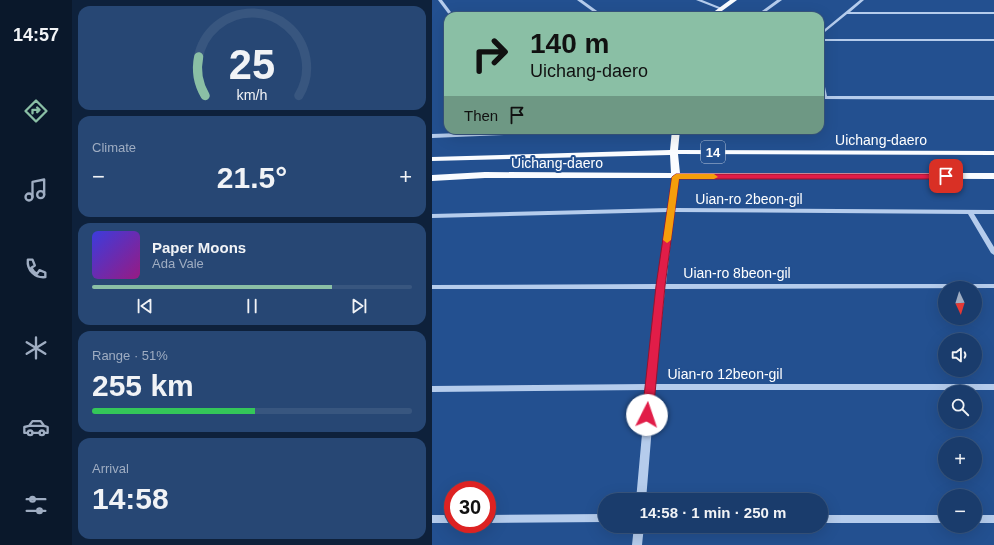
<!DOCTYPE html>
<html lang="en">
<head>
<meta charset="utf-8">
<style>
	body { margin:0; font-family:Arial,sans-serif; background:#274774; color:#f1f3f6; height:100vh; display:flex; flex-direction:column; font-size:15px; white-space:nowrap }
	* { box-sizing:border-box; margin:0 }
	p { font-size:13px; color:#9fadc2 }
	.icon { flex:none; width:22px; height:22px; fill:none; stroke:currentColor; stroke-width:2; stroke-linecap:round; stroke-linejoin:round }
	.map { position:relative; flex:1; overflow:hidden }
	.drawer { display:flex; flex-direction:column; gap:6px; padding:6px; background:#0e213b; width:360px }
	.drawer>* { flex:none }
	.guide { position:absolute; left:12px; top:12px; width:380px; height:122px; border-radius:12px; box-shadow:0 4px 16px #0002,0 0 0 1px #38567f; background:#8abfa5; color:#111; overflow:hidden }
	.needle { width:26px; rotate:176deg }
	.tools { position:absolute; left:506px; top:281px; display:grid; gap:8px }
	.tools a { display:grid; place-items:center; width:44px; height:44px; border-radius:50%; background:#1a3c6c; box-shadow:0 4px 16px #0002,0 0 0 1px #38567f; font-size:20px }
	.speed { position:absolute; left:12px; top:481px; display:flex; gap:8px; font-size:20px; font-weight:700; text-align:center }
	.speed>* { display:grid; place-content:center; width:52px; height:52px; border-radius:50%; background:#1a3c6c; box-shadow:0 4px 16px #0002,0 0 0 1px #38567f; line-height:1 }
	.speed .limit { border:6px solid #d22; background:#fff; color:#111 }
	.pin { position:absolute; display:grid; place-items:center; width:34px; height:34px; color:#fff; margin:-17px; border-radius:8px; box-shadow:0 2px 6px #0006 }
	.me { position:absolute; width:44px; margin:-22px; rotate:4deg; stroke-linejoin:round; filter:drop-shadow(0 0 3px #0008) }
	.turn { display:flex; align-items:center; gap:14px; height:84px; padding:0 20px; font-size:18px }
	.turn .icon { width:52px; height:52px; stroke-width:2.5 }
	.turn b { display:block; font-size:28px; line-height:34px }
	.then { display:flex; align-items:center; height:38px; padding:0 20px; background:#0003; gap:8px; font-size:15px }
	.big { font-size:30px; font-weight:700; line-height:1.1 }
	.drawer .widget { flex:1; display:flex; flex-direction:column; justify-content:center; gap:6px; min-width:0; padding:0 14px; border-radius:12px; background:#274774 }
	.drawer .dial { align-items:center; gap:0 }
	.dial svg { height:104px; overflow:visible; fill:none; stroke:#38567f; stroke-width:7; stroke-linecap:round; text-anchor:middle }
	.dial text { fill:#f1f3f6; stroke:none }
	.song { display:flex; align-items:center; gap:12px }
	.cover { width:48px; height:48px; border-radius:6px; background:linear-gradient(135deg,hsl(240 70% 55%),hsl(310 70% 35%)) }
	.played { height:4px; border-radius:2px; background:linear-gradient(90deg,#8abfa5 75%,#38567f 75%) }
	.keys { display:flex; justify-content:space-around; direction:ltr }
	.heat { display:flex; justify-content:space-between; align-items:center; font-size:22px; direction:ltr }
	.charge { height:6px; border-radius:3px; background:linear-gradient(90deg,#34c759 51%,#38567f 0) }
	.trip { position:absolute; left:166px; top:493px; width:230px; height:40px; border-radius:20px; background:#1a3c6c; box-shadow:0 4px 16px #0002,0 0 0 1px #38567f; font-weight:700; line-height:40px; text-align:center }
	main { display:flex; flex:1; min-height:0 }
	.tab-bar { display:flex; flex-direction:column; width:72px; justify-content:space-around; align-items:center; background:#0a182b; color:#9fadc2 }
	.tab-bar .icon { width:28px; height:28px }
	.tab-bar .active { color:#8abfa5 }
	.tab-bar b { font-size:18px; color:#f1f3f6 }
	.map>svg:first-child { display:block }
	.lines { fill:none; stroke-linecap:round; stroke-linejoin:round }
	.minor { fill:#b5ccec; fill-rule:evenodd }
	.major { fill:#fafcff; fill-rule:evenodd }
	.wall { fill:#2d5995 }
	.building { fill:#3467ad; stroke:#244879 }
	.route { fill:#e11d48; stroke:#92132f }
	.slow { fill:#f59e0b }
	.labels { text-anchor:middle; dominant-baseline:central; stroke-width:4; stroke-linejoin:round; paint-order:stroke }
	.shield { fill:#235090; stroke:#bdcade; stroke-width:1 }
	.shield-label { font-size:13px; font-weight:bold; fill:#fff }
	.street-label { font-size:14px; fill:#fff; stroke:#235090 }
</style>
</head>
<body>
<main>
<nav class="tab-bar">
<b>14:57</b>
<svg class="icon active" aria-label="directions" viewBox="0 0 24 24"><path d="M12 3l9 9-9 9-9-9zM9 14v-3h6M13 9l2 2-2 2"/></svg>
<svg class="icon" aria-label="music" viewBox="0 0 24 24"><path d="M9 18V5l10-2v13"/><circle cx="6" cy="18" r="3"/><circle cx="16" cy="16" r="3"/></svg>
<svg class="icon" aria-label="phone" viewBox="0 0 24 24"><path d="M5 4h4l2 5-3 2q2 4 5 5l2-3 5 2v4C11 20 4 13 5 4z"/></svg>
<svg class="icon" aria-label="climate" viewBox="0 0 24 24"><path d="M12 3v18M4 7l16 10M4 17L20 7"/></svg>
<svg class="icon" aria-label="car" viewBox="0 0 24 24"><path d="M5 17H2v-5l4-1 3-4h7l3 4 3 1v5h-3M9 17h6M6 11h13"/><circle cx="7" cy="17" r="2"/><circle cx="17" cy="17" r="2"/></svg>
<svg class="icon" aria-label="filters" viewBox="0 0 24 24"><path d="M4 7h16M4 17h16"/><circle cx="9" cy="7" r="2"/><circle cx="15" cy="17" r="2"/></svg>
</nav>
<section class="drawer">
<div class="widget dial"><svg viewBox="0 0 100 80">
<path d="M14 69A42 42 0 1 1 86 69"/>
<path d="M14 69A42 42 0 0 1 9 39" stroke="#8abfa5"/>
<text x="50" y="56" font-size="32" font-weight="700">25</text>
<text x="50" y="72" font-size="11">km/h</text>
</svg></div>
<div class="widget"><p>Climate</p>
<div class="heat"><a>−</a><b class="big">21.5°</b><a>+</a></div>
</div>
<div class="widget">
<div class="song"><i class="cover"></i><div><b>Paper Moons</b><p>Ada Vale</p></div></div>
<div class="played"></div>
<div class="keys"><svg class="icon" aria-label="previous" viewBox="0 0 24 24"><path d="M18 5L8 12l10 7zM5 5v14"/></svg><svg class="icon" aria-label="pause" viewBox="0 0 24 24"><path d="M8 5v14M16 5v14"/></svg><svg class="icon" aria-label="next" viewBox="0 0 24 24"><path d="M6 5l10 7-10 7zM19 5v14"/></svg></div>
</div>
<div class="widget"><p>Range · 51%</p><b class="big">255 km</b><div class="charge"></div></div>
<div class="widget"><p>Arrival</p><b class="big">14:58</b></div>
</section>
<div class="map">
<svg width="562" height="545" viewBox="0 0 562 545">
	<rect width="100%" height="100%" fill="#235090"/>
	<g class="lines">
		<path class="minor" d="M6,0H10L22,16H18Z
			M145,0H150L172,16H167Z
			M264,0H270L290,8L287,9Z
			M345,0H350L328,16H323Z
			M428,0H432L418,12H562V14H415L388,36V33Z
			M208,15H279L281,16H207Z
			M388,39H562V41H388Z
			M388,72L390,73L395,96H562V100L393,99L390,97L388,85Z
			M117,130L120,132L119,133L0,138V134Z
			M244,175L247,177L243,208L562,210V214H542L562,247V255L559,253L536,214L242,212L234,284H562V288L233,289L223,384H562V390H223L214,500H204L214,390L0,392V386L215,384L226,289H0V285L226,284L236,212L0,218V214L237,208L241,177Z
			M173,514V522L55,523V515Z
			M0,515H21V523H0Z
			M389,515H513V523H389Z
			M543,515H562V523H543Z
			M202,526H212L210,545H200Z"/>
		<path class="major" d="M298,0H305L283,16H276Z
			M240,130H248L246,150L562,151V155L246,154L248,173H562V179L248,178L244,180L240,178H53L0,181V175L53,172L239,173L238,155L0,161V157L238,150Z"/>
	</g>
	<path class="wall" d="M388,96L392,110L391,127H388Z"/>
	<path class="building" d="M388,96L392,110H388Z"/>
	<path class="route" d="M244,174H514L518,176L514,179H247L233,286L221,415L215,419L210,415L224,286L240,177Z"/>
	<path class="slow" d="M244,174H282L286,177L282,179H247L239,240L235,243L231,240L240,177Z"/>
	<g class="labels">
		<rect class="shield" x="269" y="141" width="24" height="22" rx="3"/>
		<g class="shield-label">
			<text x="281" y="152">14</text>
		</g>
		<g class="street-label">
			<text x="449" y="140">Uichang-daero</text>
			<text x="125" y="163">Uichang-daero</text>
			<text x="317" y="199">Uian-ro 2beon-gil</text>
			<text x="305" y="273">Uian-ro 8beon-gil</text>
			<text x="293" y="374">Uian-ro 12beon-gil</text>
		</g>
	</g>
</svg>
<div class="tools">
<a><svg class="needle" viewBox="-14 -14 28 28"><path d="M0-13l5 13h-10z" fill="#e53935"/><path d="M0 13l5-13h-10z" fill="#9fadc2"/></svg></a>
<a><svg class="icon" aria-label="sound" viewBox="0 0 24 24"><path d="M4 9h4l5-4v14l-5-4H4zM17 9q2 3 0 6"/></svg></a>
<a><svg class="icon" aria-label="search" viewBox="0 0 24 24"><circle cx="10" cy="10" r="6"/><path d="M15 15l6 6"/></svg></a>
<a>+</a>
<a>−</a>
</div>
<div class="speed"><div class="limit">30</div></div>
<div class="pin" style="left:514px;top:176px;background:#d93025"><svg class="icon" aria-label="arrive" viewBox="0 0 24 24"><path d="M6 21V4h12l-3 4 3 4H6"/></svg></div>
<svg class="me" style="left:215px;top:415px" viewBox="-20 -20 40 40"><circle r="19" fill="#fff"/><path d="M0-13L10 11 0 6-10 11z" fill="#e11d48"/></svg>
<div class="trip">14:58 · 1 min · 250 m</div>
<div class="guide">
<div class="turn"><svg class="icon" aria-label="right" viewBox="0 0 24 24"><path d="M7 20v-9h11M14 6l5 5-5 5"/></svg><div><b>140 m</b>Uichang-daero</div></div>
<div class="then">Then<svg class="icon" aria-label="arrive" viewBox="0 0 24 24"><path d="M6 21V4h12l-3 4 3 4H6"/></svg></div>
</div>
</div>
</main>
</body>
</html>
